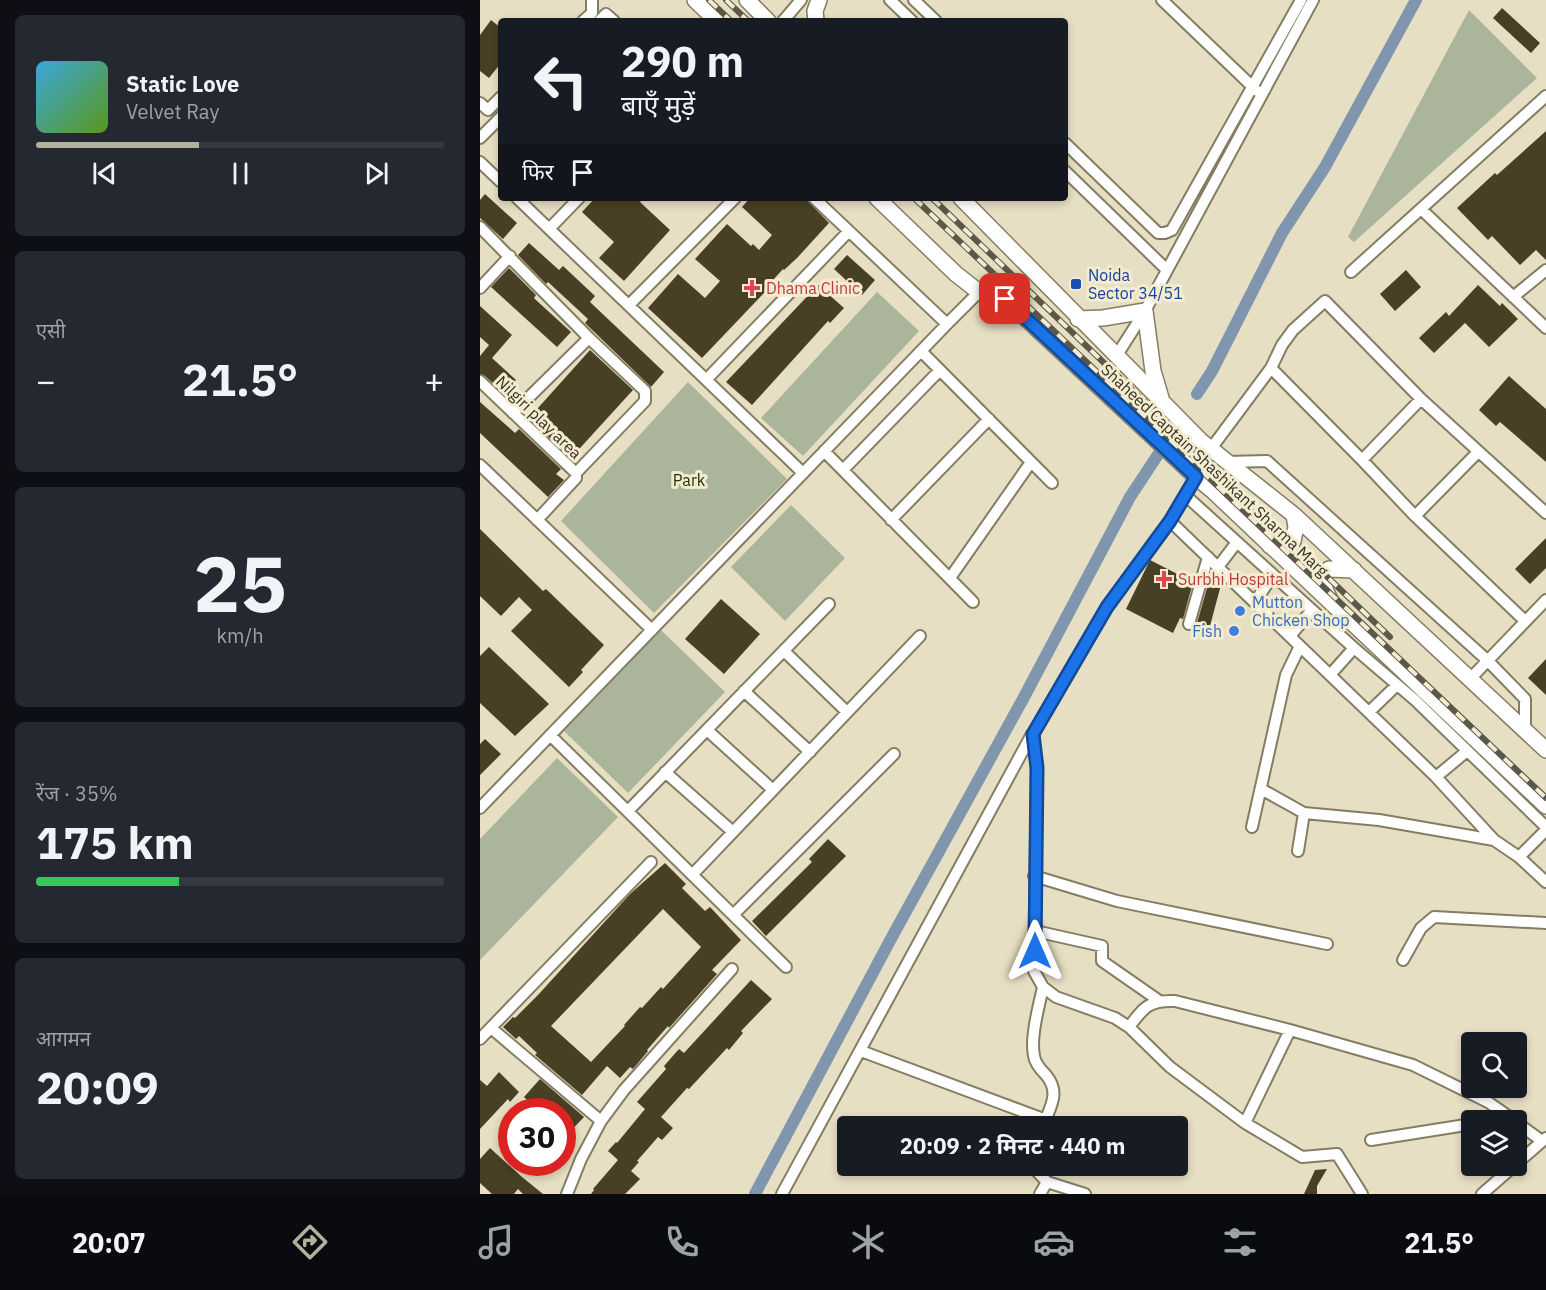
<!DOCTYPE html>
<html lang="hi">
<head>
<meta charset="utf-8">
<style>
	body { margin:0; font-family:"IBM Plex Sans","Noto Sans Devanagari",sans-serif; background:#242831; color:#f1f3f6; height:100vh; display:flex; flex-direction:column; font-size:22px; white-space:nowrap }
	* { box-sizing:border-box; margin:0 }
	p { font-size:20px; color:#9ea1a6 }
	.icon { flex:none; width:33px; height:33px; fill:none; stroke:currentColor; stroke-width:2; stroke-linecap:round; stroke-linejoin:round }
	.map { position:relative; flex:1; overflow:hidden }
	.details { display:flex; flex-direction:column; gap:15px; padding:15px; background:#0d0f14; width:480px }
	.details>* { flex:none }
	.banner { position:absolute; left:18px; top:18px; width:570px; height:183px; border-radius:6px; box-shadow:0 3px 9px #0003; background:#171b24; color:#f1f3f6; overflow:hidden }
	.buttons { position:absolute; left:981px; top:1032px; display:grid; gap:12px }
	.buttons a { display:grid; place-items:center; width:66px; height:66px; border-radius:6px; background:#171b24; box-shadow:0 3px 9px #0003; font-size:30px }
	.speed { position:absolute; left:18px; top:1098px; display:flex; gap:12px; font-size:30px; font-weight:700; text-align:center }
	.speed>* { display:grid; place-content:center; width:78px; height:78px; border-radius:50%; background:#171b24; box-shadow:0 3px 9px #0003; line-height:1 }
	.speed .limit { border:9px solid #d22; background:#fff; color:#111 }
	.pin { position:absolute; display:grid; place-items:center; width:51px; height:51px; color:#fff; margin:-26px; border-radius:12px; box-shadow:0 3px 9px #0006 }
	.me { position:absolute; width:66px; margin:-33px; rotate:0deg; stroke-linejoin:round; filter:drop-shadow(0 0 4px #0008) }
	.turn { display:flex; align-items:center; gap:21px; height:126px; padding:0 24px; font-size:27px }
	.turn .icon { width:78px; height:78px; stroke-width:2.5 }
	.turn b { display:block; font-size:42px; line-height:51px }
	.then { display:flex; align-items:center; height:57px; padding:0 24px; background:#0003; gap:12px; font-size:22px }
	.big { font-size:45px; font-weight:700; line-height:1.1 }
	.details .tile { flex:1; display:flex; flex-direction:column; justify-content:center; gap:9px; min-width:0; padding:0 21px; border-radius:9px; background:#242831 }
	.details .dial { align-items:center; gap:0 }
	.dial b { font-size:78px; line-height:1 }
	.song { display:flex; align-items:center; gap:18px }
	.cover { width:72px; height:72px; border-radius:9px; background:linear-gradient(135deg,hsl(200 70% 55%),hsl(90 70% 35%)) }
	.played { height:6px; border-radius:3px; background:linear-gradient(90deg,#b1b29d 40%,#363941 40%) }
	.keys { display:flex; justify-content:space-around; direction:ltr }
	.heat { display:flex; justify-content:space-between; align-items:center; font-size:33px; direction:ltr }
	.charge { height:9px; border-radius:4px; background:linear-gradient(90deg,#34c759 35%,#363941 0) }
	.trip { position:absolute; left:357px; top:1116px; width:351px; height:60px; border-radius:6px; background:#171b24; box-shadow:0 3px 9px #0003; font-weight:700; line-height:60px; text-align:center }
	.tabs { display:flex; height:96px; justify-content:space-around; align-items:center; background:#090b0e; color:#9ea1a6 }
	.tabs .icon { width:42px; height:42px }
	.tabs .active { color:#b1b29d }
	.tabs b { font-size:27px; color:#f1f3f6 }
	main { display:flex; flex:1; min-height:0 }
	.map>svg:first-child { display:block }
	.green { fill:#aab59b }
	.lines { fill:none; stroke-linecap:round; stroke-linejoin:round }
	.canal { stroke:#7f96ae; stroke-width:12 }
	.building { fill:#484024; fill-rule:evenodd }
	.street-casing { stroke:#847d63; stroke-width:14 }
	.secondary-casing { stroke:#847d63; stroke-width:18 }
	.street { stroke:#fff; stroke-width:10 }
	.secondary { stroke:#fff; stroke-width:15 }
	.rail-casing { stroke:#5c5849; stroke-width:6 }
	.rail { stroke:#f4ecd0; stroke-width:4; stroke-dasharray:11; stroke-linecap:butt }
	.route-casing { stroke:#114b97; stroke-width:15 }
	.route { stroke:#1a73e8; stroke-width:10 }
	.transit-dot { fill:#1a4fb4; stroke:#f4ecd0; stroke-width:2 }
	.health-dot { fill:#e0444e; stroke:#f4ecd0; stroke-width:2 }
	.shop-dot { fill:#3f7fe0; stroke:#f4ecd0; stroke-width:2 }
	.labels { text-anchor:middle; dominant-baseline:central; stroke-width:6; stroke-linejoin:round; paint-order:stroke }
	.transit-label { font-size:16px; fill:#164399; stroke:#f4ecd0; text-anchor:start }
	.health-label { font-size:16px; fill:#be3a42; stroke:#f4ecd0; text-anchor:start }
	.street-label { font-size:16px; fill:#343126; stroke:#f4ecd0 }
	.park-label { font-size:16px; fill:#243401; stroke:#f4ecd0 }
	.shop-label { font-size:16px; fill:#366cbe; stroke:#f4ecd0; text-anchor:start }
</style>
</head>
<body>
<main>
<section class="details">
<div class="tile">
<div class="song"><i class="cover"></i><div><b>Static Love</b><p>Velvet Ray</p></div></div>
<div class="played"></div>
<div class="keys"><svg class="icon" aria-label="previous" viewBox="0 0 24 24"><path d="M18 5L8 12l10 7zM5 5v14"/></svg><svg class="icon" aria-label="pause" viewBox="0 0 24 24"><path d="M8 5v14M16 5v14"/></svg><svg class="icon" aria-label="next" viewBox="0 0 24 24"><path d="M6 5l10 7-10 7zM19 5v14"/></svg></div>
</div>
<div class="tile"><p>एसी</p>
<div class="heat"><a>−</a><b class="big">21.5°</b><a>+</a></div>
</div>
<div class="tile dial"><b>25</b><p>km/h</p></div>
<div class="tile"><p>रेंज · 35%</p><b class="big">175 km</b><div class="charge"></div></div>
<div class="tile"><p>आगमन</p><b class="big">20:09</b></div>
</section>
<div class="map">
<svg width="1066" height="1194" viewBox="0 0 1066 1194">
	<rect width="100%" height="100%" fill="#e7dfc3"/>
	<path class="green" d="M989,10L1057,78L874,242L868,237Z
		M397,292L439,331L323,456L281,418Z
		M208,382L307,479L174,613L81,521Z
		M311,505L365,558L305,621L251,567Z
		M181,630L245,692L148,793L84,731Z
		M77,758L138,817L0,960V839Z"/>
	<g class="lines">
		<path class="canal" d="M717,394L732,371L802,233L845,167L936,0
			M275,1194L413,935L543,699L650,497L683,447"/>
	</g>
	<path class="building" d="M1022,8L1060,43L1051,53L1013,18Z
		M11,20L21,28V63L9,78L0,71V35Z
		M1066,131V260L1056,250L1040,265L1012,236L1008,240L977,208L1015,173L1017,175Z
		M5,194L37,223L23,239L0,218V200Z
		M115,198H164L160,202L190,230L144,281L119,258L134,242L102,212Z
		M270,198H325L349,223L317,258L304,270L303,269L284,290L285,292L222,358L168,308L198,274L225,298L240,281L215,259L247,224L271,246L273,244L279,250L292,235L262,207Z
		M49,243L79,270L83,266L115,296L110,302L184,372L171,387L105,323L108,319L68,282L66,284L38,255Z
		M367,255L395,280L382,295L354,269Z
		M29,268L56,295L54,298L56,300L91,332L77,347L11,287Z
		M926,270L941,287L915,311L900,294Z
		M338,285L364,308L350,323L348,321L272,405L246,382Z
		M998,285L1020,306L1022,303L1038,319L1009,347L985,323L954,353L939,338L966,312L969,316Z
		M0,306L32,335L12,358L36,380L24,393L5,376L0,374V356L9,345L0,337Z
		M110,350L153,390L91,458L49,418Z
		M1029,376L1066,409V462L1020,422L1016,426L999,410Z
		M0,402L35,433L39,429L81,469L76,474L84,480L68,497L0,433Z
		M0,529L63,591L66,589L124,645L101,670L103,672L89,687L31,631L52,610L39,597L21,616L0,596Z
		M1066,538V568L1050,584L1035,569Z
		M670,560L713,582L703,619L700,618L693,633L646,609Z
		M731,574L742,581L730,626L717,623Z
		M241,599L280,634L244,674L205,639Z
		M9,647L69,704L35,736L0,703V656Z
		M1066,659V695L1048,678Z
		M5,739L21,754L0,775V744Z
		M348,839L366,856L286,936L272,921L332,862L329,859Z
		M185,863L206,884L202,888L225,911L230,907L261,940L232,970L237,974L189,1028L188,1026L167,1050L168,1051L153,1069L150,1067L140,1078L127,1066L102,1095L55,1055L57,1053L39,1036L36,1039L23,1027L33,1017L35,1018L58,995L150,894ZM183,909L221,947L183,989L181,987L162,1008L160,1007L144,1025L145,1026L111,1062L71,1026Z
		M271,980L292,999L261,1031L263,1033L249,1050L247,1048L209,1089L207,1088L181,1117L193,1128L182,1140L178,1137L157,1161L159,1162L151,1171L160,1179L145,1194H111L114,1190L113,1189L138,1160L128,1151L136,1142L137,1143L165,1109L157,1102L186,1069L184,1066L199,1049L204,1053Z
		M19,1072L39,1092L30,1102L28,1099L0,1129V1080L7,1086Z
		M60,1079L104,1117L82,1140V1112H60L44,1097Z
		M10,1148L42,1177L63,1194H43L38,1189L34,1194H12L0,1183V1159Z
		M847,1169L837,1186V1194H824L835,1170Z"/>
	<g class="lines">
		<g class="street-casing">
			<path id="street" d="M410,0L432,21
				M434,0L456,21
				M682,0L777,91
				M103,21L112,13V0
				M119,21L126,14L134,21
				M303,21L321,0
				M0,103L8,110L21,97
				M0,138L21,117
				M585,143L678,233H685L692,230L821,0
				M0,162L21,182
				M585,171L687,270
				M37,198L323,473
				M334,198L467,324
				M941,209L1066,328
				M0,227L109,338L165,391V401L96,473
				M69,229L99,198
				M871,272L1066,96
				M0,288L30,256
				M1033,297L1066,270
				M149,305L255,198
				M441,351L572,483
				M637,355L665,311L833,0
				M791,368L882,460L935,516L1045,621
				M226,380L369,231
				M0,381L96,473V478L57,520
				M33,413L109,338
				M730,450L791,368L802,345L813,330L845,301L941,399L1066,513
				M344,451L493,602
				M882,460L941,399
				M746,462L787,461L1008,661L1045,699V731
				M0,465L172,630
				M363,470L460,370
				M716,477L690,521L627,607L553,734L557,768L554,971L563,987L576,997L635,1018L649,1027L690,1067L765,1123L822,1157L857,1154L882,1194
				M705,495L874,648L935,700L1066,827
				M935,516L998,452
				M411,520L509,419
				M690,521L956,777L1014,840L1039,857L1066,882
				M738,567L757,542
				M470,578L551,462
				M775,602L793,575
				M709,624L728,557
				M810,636L832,610
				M304,651L367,712
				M850,675L874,648
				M990,679L1066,600
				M264,691L330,752
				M889,712L917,685
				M227,730L293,790
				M70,735L306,967
				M185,772L253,832
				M956,777L987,751
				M781,789L824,813L899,820L1014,840
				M0,808L467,324L499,292
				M148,811L349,604
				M772,827L806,675L820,646
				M818,851L824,813
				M1039,857L1066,830
				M212,875L440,636
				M554,876L637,901L847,944
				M253,915L414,754
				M555,931L622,946V961L678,1000
				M923,960L941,928L954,917L1066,923
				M563,987C559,1006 550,1037 554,1056C555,1063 561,1070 566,1075C581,1093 570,1107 563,1126
				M649,1027C664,1007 669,1000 695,1001L810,1030L933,1065L1008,1102L1031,1118
				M11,1028L121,1121
				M0,1039L171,862
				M381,1051L566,1120
				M1036,1122L1062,1141
				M765,1123L810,1030
				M891,1140L992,1124
				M1036,1164L1066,1138
				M552,1166L567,1182L605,1194
				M87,1194L101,1159L121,1121L144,1090L252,969
				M302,1194L552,734
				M560,1194L567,1182
				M1002,1194L1034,1166"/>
		</g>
		<g class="secondary-casing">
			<path id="secondary" d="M215,0L237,21
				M267,0L288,21
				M336,21L335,11L339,0
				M397,198L476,274L499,292L525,299L716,477L733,491L1066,806
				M481,198L721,441L814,515L1066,750
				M598,319L623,318L665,311L673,371L681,398
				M790,546L802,547L813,541L816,527L814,515
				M850,600L845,589L843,576L849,569L874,570"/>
		</g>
		<use href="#street" class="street"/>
		<use href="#secondary" class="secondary"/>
		<g class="rail-casing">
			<path id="rail" d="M229,0L251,21
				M246,0L268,21
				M434,198L1066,798
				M452,198L910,637"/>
		</g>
		<use href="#rail" class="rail"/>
	</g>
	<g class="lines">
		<g class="route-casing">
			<path id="route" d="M525,299L716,477L690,521L627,607L553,734L557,768L555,951"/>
		</g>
		<use href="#route" class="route"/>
	</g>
	<rect class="transit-dot" x="590" y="278" width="12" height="12" rx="3"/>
	<g class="health-dot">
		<path d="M269 279h6v6h6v6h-6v6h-6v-6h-6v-6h6z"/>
		<path d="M681 570h6v6h6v6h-6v6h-6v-6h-6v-6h6z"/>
	</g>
	<g class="shop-dot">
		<circle cx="760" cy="611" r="6"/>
		<circle cx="754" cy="631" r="6"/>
	</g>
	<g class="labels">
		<g class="transit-label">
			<text x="608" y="275">Noida<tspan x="608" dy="18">Sector 34/51</tspan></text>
		</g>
		<g class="health-label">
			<text x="286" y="288">Dhama Clinic</text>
			<text x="698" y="579">Surbhi Hospital</text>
		</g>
		<g class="street-label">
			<text transform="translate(59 417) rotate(44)">Nilgiri play area</text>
			<text transform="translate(735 470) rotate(43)">Shaheed Captain Shashikant Sharma Marg</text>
		</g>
		<g class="park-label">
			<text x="209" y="480">Park</text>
		</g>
		<g class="shop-label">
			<text x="772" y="602">Mutton<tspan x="772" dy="18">Chicken Shop</tspan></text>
			<text x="742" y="631" text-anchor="end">Fish</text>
		</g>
	</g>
</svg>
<div class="buttons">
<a><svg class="icon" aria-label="search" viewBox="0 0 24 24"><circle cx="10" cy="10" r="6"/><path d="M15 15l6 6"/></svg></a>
<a><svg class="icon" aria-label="layers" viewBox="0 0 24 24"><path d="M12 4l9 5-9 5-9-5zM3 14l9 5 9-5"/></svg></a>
</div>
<div class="speed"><div class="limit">30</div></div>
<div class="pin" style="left:525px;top:299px;background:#d93025"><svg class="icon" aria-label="arrive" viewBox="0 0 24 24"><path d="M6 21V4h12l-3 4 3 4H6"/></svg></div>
<svg class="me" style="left:555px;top:951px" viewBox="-20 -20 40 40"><path d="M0-17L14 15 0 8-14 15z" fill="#1a73e8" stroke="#fff" stroke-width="4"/></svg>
<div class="trip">20:09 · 2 मिनट · 440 m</div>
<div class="banner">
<div class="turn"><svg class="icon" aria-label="left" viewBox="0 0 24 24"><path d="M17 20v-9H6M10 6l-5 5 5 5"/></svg><div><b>290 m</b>बाएँ मुड़ें</div></div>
<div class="then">फिर<svg class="icon" aria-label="arrive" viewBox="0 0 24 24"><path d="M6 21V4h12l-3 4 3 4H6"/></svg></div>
</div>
</div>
</main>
<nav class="tabs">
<b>20:07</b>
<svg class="icon active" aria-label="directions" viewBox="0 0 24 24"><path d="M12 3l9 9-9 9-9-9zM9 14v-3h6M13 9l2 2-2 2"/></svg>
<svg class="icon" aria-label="music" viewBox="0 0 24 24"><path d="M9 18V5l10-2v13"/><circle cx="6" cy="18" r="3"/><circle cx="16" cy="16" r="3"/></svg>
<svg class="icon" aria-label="phone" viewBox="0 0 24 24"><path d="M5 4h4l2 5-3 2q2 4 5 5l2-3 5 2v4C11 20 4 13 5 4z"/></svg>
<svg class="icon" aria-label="climate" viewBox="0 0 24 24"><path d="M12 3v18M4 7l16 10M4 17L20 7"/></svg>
<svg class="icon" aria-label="car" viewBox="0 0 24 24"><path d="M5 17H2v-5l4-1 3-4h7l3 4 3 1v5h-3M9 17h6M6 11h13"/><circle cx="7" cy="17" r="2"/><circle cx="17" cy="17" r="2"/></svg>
<svg class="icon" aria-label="filters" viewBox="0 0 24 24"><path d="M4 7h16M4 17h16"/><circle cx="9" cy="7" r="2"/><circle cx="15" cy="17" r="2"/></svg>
<b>21.5°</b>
</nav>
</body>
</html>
